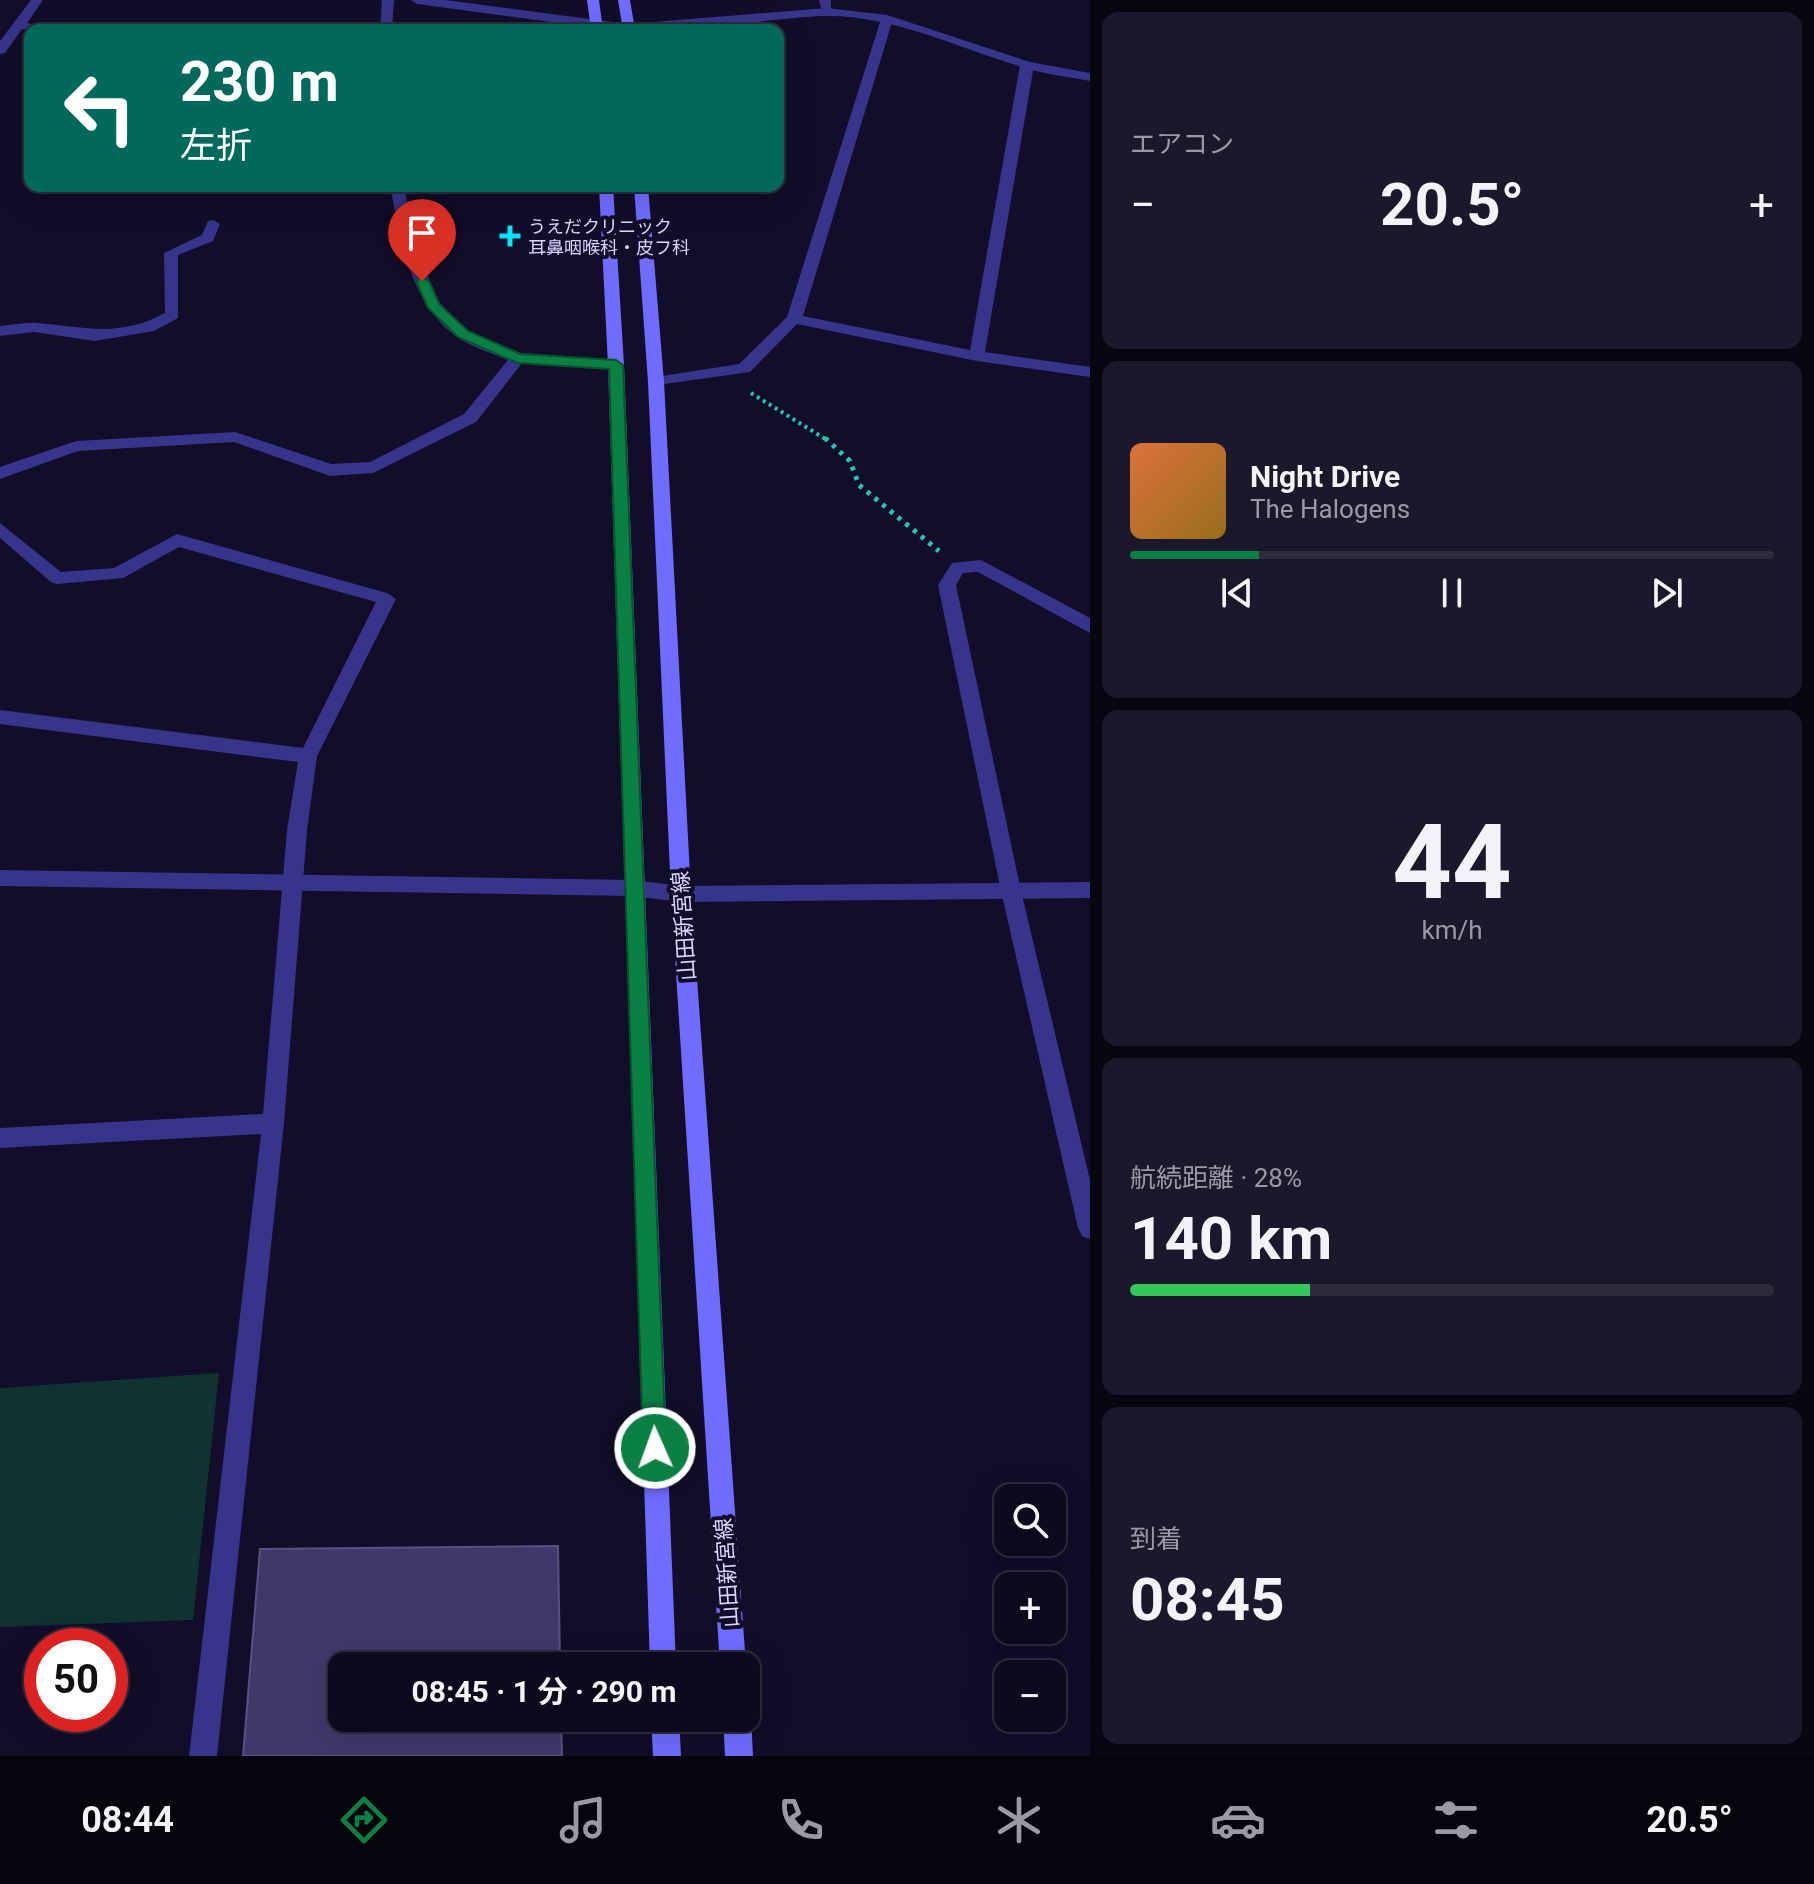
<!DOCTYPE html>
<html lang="ja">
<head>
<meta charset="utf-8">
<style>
	body { margin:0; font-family:Roboto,"Noto Sans JP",sans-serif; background:#1c182b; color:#f1f3f6; height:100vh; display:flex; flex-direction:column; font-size:30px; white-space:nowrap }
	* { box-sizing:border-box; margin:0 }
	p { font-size:26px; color:#9b9aa4 }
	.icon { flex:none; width:44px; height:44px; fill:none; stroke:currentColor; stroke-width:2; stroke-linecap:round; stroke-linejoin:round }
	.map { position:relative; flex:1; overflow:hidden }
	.drawer { display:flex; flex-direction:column; gap:12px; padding:12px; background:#080610; width:724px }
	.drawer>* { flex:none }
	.guide { position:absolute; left:24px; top:24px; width:760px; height:168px; border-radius:16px; box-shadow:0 8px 32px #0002,0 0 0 2px #2e2b3c; background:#00695c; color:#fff; overflow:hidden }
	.tools { position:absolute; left:994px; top:1484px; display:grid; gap:16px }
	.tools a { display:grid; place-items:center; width:72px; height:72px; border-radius:16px; background:#0e0a1e; box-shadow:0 8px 32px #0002,0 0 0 2px #2e2b3c; font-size:40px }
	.speed { position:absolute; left:24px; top:1628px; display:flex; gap:16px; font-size:40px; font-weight:700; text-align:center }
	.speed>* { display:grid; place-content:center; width:104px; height:104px; border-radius:50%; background:#0e0a1e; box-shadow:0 8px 32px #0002,0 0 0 2px #2e2b3c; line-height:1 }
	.speed .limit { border:12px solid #d22; background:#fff; color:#111 }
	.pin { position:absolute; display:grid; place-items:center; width:68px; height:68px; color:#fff; margin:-82px -34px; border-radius:50% 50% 50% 0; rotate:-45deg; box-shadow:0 0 8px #0007 }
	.pin .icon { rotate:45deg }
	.me { position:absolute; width:88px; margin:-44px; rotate:358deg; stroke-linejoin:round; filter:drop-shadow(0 0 6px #0008) }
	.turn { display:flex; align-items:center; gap:28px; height:168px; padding:0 24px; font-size:36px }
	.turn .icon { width:104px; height:104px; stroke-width:2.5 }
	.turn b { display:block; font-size:56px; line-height:68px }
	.big { font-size:60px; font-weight:700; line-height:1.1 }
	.drawer .tile { flex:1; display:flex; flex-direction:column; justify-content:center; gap:12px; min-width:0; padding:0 28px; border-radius:16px; background:#1c182b }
	.drawer .dial { align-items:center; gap:0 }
	.dial b { font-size:104px; line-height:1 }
	.song { display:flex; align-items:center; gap:24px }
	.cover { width:96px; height:96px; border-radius:12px; background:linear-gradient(135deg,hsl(20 70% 55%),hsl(40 70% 35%)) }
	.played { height:8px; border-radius:4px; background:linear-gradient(90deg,#0b8043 20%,#2e2b3c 20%) }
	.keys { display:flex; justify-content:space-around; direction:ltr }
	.heat { display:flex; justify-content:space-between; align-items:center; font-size:44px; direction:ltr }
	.charge { height:12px; border-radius:6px; background:linear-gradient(90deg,#34c759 28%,#2e2b3c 0) }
	.trip { position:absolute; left:328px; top:1652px; width:432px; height:80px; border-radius:16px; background:#0e0a1e; box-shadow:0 8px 32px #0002,0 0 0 2px #2e2b3c; font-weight:700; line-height:80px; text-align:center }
	.dock { display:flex; height:128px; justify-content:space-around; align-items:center; background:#06040c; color:#9b9aa4 }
	.dock .icon { width:56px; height:56px }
	.dock .current { color:#0b8043 }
	.dock b { font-size:36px; color:#f1f3f6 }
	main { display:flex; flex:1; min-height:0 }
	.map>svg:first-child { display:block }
	.green { fill:#103332 }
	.building { fill:#41386a; stroke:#595181; stroke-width:2 }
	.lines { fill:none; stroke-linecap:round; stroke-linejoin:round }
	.path-far1 { stroke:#25c3b9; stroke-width:4; stroke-dasharray:3 4; stroke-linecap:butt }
	.path { stroke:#25c3b9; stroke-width:5; stroke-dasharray:4 6; stroke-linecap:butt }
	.minor { fill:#37348b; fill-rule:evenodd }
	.tertiary { fill:#37348b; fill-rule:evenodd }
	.secondary { fill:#6f6cff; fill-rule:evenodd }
	.route { fill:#0b8043; stroke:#07532c; stroke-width:2 }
	.poi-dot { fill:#01e6ff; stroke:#120d28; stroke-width:3 }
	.labels { text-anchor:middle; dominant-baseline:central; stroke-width:8; stroke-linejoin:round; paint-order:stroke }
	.far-poi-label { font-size:18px; fill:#d9d5ff; stroke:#120d28; text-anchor:start }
	.street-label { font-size:22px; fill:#d9d5ff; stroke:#120d28 }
</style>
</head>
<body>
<main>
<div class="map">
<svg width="1090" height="1756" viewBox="0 0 1090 1756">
	<rect width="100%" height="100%" fill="#120d28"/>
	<path class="green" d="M219,1373L193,1620L0,1627V1388Z"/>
	<path class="building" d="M558,1546L560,1666H342V1718H561L562,1756H243L260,1549Z"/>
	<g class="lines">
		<path class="path-far1" d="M751,393L827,440"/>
		<path class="path" d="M825,438L850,461L859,485L939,551"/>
		<path class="minor" d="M31,0H43L27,23L57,30L22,29L5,53L0,54V41Z
			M382,0H394L392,30H380Z
			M411,0H445L597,20L603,24L597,28L417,4Z
			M819,0H831V15H823Z
			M887,15L893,19L803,316L970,350L1020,65L1027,61L1034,65L985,352L1090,367V377L977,361L797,324L750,372L650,386L648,382L656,377L739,364L787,317L881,19Z
			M390,186H404L419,257L440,303L468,331L521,353L616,360L624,365L622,369L522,363L476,422L373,473L330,476L234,442L78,451L0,479V467L76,441L235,432L331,464L370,462L464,414L508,360C492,353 471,347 457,337C409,302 401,240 390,186Z
			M213,220L220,224L213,241L178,255V318L154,331L95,341L34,332L0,336V326C12,325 25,322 37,323C87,327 118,338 165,313L164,253L202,235L208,221Z
			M0,523L61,572L114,568L177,534L387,593L396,599L317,756L307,830L284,1123L217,1756H189L261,1134L0,1148V1128L263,1114L287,830L298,762L0,724V710L303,748L376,602L179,547L123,578L57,584L51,582L0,538Z
			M981,560L1090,618V633L978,572L963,573L956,585L1021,891L1090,1180V1239L1082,1236L1078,1228L1001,891L938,585L952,563Z"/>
		<path class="tertiary" d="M827,8L887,15L1030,62L1090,73V81C1066,76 1041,74 1019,66C956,47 892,15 825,16C782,16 618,44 591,24L597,20L629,24Z
			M0,870L633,880L681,886L1090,882V898L681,902L633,896L0,886Z"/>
		<path class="secondary" d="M587,0H599L603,30H591Z
			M618,0H630L635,30H623Z
			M599,186H613L624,365L676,1666H650L608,365Z
			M634,186H648L664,382L691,894L746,1666V1667L720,1666L671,894L648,382Z
			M746,1708L751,1718L753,1756H725L723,1718H746Z
			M651,1718H679L681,1756H653Z"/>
	</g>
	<path class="route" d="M422,277L429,281L439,304L468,331L520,354L616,360L623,365L666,1448L663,1456L655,1460L647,1456L643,1448L609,369L518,363L458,337L428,308L416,281Z"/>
	<path class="poi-dot" d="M506 224h8v8h8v8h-8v8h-8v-8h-8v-8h8z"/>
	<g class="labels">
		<g class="far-poi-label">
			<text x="528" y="226">うえだクリニック<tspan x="528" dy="21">耳鼻咽喉科・皮フ科</tspan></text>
		</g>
		<g class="street-label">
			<text transform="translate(684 926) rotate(-94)">山田新宮線</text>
			<text transform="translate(727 1573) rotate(-94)">山田新宮線</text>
		</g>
	</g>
</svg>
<div class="tools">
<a><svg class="icon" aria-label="search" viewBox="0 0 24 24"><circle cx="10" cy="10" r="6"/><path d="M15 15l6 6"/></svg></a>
<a>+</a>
<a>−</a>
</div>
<div class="speed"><div class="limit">50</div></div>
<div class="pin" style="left:422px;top:281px;background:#d93025"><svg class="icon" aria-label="arrive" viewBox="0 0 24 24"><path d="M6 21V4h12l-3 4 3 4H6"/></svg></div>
<svg class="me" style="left:655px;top:1448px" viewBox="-20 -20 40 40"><circle r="17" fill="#0b8043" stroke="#fff" stroke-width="3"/><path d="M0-11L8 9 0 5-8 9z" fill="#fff"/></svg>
<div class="trip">08:45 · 1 分 · 290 m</div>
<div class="guide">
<div class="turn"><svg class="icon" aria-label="left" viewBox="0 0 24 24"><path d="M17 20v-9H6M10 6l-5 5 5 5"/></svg><div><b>230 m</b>左折</div></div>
</div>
</div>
<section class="drawer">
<div class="tile"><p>エアコン</p>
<div class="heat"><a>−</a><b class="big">20.5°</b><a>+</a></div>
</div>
<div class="tile">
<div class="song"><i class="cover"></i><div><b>Night Drive</b><p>The Halogens</p></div></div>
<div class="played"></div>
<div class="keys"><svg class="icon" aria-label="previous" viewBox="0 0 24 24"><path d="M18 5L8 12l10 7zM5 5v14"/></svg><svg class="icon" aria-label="pause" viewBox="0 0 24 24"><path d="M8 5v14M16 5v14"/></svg><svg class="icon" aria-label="next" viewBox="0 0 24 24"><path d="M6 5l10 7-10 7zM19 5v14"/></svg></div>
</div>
<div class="tile dial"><b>44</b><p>km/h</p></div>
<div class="tile"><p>航続距離 · 28%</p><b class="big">140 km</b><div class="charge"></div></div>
<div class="tile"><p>到着</p><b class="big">08:45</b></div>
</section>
</main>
<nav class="dock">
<b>08:44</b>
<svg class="icon current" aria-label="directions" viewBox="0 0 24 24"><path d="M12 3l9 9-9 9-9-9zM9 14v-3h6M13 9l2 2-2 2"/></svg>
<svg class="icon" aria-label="music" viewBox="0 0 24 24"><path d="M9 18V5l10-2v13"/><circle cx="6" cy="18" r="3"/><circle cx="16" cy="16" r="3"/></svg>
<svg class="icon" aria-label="phone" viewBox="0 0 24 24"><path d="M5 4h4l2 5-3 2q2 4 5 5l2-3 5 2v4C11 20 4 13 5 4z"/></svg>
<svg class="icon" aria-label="climate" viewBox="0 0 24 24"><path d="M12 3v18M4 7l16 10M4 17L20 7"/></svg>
<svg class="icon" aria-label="car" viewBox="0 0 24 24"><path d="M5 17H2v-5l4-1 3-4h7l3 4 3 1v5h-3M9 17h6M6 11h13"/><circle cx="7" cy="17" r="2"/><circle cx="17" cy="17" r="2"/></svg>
<svg class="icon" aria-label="filters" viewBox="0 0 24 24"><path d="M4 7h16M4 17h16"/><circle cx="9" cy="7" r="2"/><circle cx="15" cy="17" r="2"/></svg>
<b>20.5°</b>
</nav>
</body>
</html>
